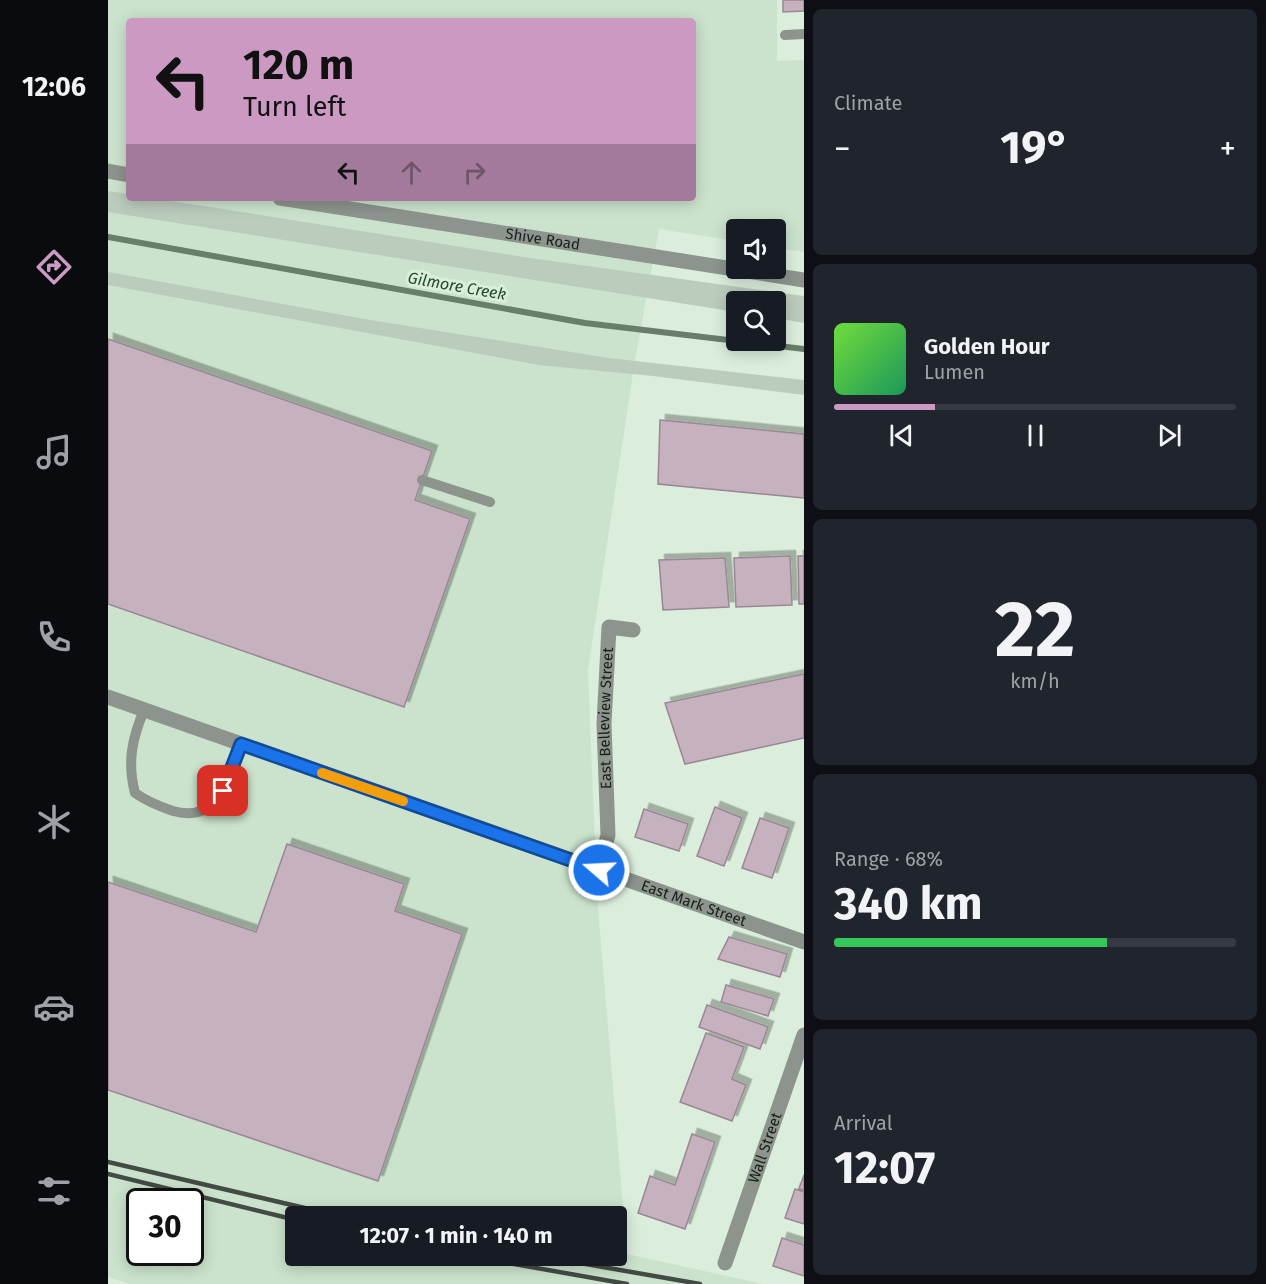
<!DOCTYPE html>
<html lang="en">
<head>
<meta charset="utf-8">
<style>
	body { margin:0; font-family:"Fira Sans",sans-serif; background:#20242c; color:#f1f3f6; height:100vh; display:flex; flex-direction:column; font-size:22px; white-space:nowrap }
	* { box-sizing:border-box; margin:0 }
	p { font-size:20px; color:#9ea1a6 }
	.icon { flex:none; width:33px; height:33px; fill:none; stroke:currentColor; stroke-width:2; stroke-linecap:round; stroke-linejoin:round }
	.map { position:relative; flex:1; overflow:hidden }
	.side { display:flex; flex-direction:column; gap:9px; padding:9px; background:#0d0f14; width:462px }
	.side>* { flex:none }
	.guide { position:absolute; left:18px; top:18px; width:570px; height:183px; border-radius:6px; box-shadow:0 3px 15px #0003; background:#cc99c3; color:#111; overflow:hidden }
	.controls { position:absolute; left:618px; top:219px; display:grid; gap:12px }
	.controls a { display:grid; place-items:center; width:60px; height:60px; border-radius:6px; background:#171b24; box-shadow:0 3px 15px #0003; font-size:30px }
	.speed { position:absolute; left:18px; top:1188px; display:flex; gap:12px; font-size:30px; font-weight:700; text-align:center }
	.speed>* { display:grid; place-content:center; width:78px; height:78px; border-radius:50%; background:#171b24; box-shadow:0 3px 15px #0003; line-height:1 }
	.speed .limit { border:3px solid #111; border-radius:9px; background:#fff; color:#111 }
	.pin { position:absolute; display:grid; place-items:center; width:51px; height:51px; color:#fff; margin:-26px; border-radius:12px; box-shadow:0 3px 9px #0006 }
	.me { position:absolute; width:66px; margin:-33px; rotate:289deg; stroke-linejoin:round; filter:drop-shadow(0 0 4px #0008) }
	.turn { display:flex; align-items:center; gap:21px; height:126px; padding:0 18px; font-size:27px }
	.turn .icon { width:78px; height:78px; stroke-width:2.5 }
	.turn b { display:block; font-size:42px; line-height:51px }
	.lanes { display:flex; align-items:center; height:57px; padding:0 18px; background:#0003; justify-content:center; gap:30px; direction:ltr }
	.lanes .off { opacity:.35 }
	.big { font-size:45px; font-weight:700; line-height:1.1 }
	.side .card { flex:1; display:flex; flex-direction:column; justify-content:center; gap:9px; min-width:0; padding:0 21px; border-radius:9px; background:#20242c }
	.side .dial { align-items:center; gap:0 }
	.dial b { font-size:78px; line-height:1 }
	.song { display:flex; align-items:center; gap:18px }
	.cover { width:72px; height:72px; border-radius:9px; background:linear-gradient(135deg,hsl(100 70% 55%),hsl(150 70% 35%)) }
	.played { height:6px; border-radius:3px; background:linear-gradient(90deg,#cc99c3 25%,#363941 25%) }
	.keys { display:flex; justify-content:space-around; direction:ltr }
	.heat { display:flex; justify-content:space-between; align-items:center; font-size:33px; direction:ltr }
	.charge { height:9px; border-radius:4px; background:linear-gradient(90deg,#34c759 68%,#363941 0) }
	.trip { position:absolute; left:177px; top:1206px; width:342px; height:60px; border-radius:6px; background:#171b24; box-shadow:0 3px 15px #0003; font-weight:700; line-height:60px; text-align:center }
	main { display:flex; flex:1; min-height:0 }
	.dock { display:flex; flex-direction:column; width:108px; justify-content:space-around; align-items:center; background:#090b0e; color:#9ea1a6 }
	.dock .icon { width:42px; height:42px }
	.dock .current { color:#cc99c3 }
	.dock b { font-size:27px; color:#f1f3f6 }
	.map>svg:first-child { display:block }
	.built { fill:#cbe3cc; fill-rule:evenodd }
	.green { fill:#bbcbbc }
	.lines { fill:none; stroke-linecap:round; stroke-linejoin:round }
	.stream { stroke:#687d6a; stroke-width:6 }
	.building { fill:#c6b1bf; stroke:#9b8794; stroke-width:1.5; filter:url(#shadow) }
	.service { stroke:#8c948d; stroke-width:10 }
	.minor { stroke:#8c948d; stroke-width:15 }
	.rail { stroke:#434c44; stroke-width:4.5 }
	.route-casing { stroke:#114b97; stroke-width:15 }
	.route { stroke:#1a73e8; stroke-width:10 }
	.slow { stroke:#f59e0b; stroke-width:10 }
	.labels { text-anchor:middle; dominant-baseline:central; stroke-width:6; stroke-linejoin:round; paint-order:stroke }
	.street-label { font-size:15px; fill:#181f19; stroke:#dbeedc }
	.water-label { font-size:16px; font-style:italic; fill:#234c29; stroke:#dbeedc }
</style>
</head>
<body>
<main>
<nav class="dock">
<b>12:06</b>
<svg class="icon current" aria-label="directions" viewBox="0 0 24 24"><path d="M12 3l9 9-9 9-9-9zM9 14v-3h6M13 9l2 2-2 2"/></svg>
<svg class="icon" aria-label="music" viewBox="0 0 24 24"><path d="M9 18V5l10-2v13"/><circle cx="6" cy="18" r="3"/><circle cx="16" cy="16" r="3"/></svg>
<svg class="icon" aria-label="phone" viewBox="0 0 24 24"><path d="M5 4h4l2 5-3 2q2 4 5 5l2-3 5 2v4C11 20 4 13 5 4z"/></svg>
<svg class="icon" aria-label="climate" viewBox="0 0 24 24"><path d="M12 3v18M4 7l16 10M4 17L20 7"/></svg>
<svg class="icon" aria-label="car" viewBox="0 0 24 24"><path d="M5 17H2v-5l4-1 3-4h7l3 4 3 1v5h-3M9 17h6M6 11h13"/><circle cx="7" cy="17" r="2"/><circle cx="17" cy="17" r="2"/></svg>
<svg class="icon" aria-label="filters" viewBox="0 0 24 24"><path d="M4 7h16M4 17h16"/><circle cx="9" cy="7" r="2"/><circle cx="15" cy="17" r="2"/></svg>
</nav>
<div class="map">
<svg width="696" height="1284" viewBox="0 0 696 1284">
	<defs>
		<filter id="shadow"><feDropShadow dx="5.5" dy="-5.5" stdDeviation="0" flood-color="#0004"/></filter>
	</defs>
	<rect width="100%" height="100%" fill="#dbeedc"/>
	<path class="built" d="M0,0H669V61L696,60V252L668,248V230H628V241L551,229L527,360L480,670L489,895L519,1254L655,1284H21L0,1277ZM21,21H585V198H21ZM32,1202H82V1252H32ZM188,1216H508V1256H188Z"/>
	<path class="green" d="M0,191L21,194V198H45L429,259L696,296V323L668,318V302H628V312L0,212Z
		M0,272L262,320L501,358L696,380V395L545,376L431,365L0,285Z"/>
	<g class="lines">
		<path class="stream" d="M0,237L477,323L696,349"/>
	</g>
	<path class="building" d="M675,0H696V11L675,12Z
		M0,339L324,451L307,500L362,519L296,707L0,604Z
		M552,420L696,434V498L550,484Z
		M682,556L684,605L628,607L626,558Z
		M690,556H696V604H691Z
		M617,558L621,607L555,610L551,560Z
		M696,674V738L577,764L557,703Z
		M607,807L634,818L616,866L589,856Z
		M536,809L580,824L571,851L527,837Z
		M652,818L681,828L664,878L634,868Z
		M179,844L296,884L287,911L354,934L270,1181L0,1090V882L148,932Z
		M621,937L679,954L672,977L610,959Z
		M618,985L666,999L660,1016L613,1002Z
		M599,1005L660,1027L652,1049L591,1027Z
		M598,1033L636,1047L624,1079L638,1085L624,1121L572,1102Z
		M584,1134L607,1142L577,1229L530,1213L542,1176L567,1185Z
		M696,1175V1190L691,1189Z
		M687,1189L696,1192V1224L677,1218Z
		M674,1238L696,1245V1276L665,1266Z"/>
	<g class="lines">
		<path class="service" d="M677,35L696,34
			M314,480L382,502
			M36,710C24,739 19,762 27,793C40,802 50,806 65,811C112,824 120,778 133,744"/>
		<g class="minor">
			<path d="M0,171L21,175"/>
			<path id="s1" d="M172,198L696,280"/>
			<path id="s2" d="M0,697L696,942"/>
			<path id="s3" d="M491,870L500,835L496,724L501,627L525,630"/>
			<path id="s4" d="M617,1263L696,1035"/>
		</g>
		<path class="rail" d="M0,1162L231,1216
			M0,1174L188,1220
			M361,1256L519,1284
			M432,1256L592,1284"/>
	</g>
	<g class="lines">
		<g class="route-casing">
			<path id="route" d="M115,791L133,744L491,870"/>
		</g>
		<use href="#route" class="route"/>
		<path class="slow" d="M214,773L295,801"/>
	</g>
	<g class="labels">
		<g class="street-label">
			<text stroke="none"><textPath href="#s1" startOffset="266">Shive Road</textPath></text>
			<text stroke="none"><textPath href="#s3" startOffset="153">East Belleview Street</textPath></text>
			<text stroke="none"><textPath href="#s2" startOffset="621">East Mark Street</textPath></text>
			<text stroke="none"><textPath href="#s4" startOffset="122">Wall Street</textPath></text>
		</g>
		<g class="water-label">
			<text transform="translate(349 286) rotate(10)">Gilmore Creek</text>
		</g>
	</g>
</svg>
<div class="controls">
<a><svg class="icon" aria-label="sound" viewBox="0 0 24 24"><path d="M4 9h4l5-4v14l-5-4H4zM17 9q2 3 0 6"/></svg></a>
<a><svg class="icon" aria-label="search" viewBox="0 0 24 24"><circle cx="10" cy="10" r="6"/><path d="M15 15l6 6"/></svg></a>
</div>
<div class="speed"><div class="limit">30</div></div>
<div class="pin" style="left:115px;top:791px;background:#d93025"><svg class="icon" aria-label="arrive" viewBox="0 0 24 24"><path d="M6 21V4h12l-3 4 3 4H6"/></svg></div>
<svg class="me" style="left:491px;top:870px" viewBox="-20 -20 40 40"><circle r="17" fill="#1a73e8" stroke="#fff" stroke-width="3"/><path d="M0-11L8 9 0 5-8 9z" fill="#fff"/></svg>
<div class="trip">12:07 · 1 min · 140 m</div>
<div class="guide">
<div class="turn"><svg class="icon" aria-label="left" viewBox="0 0 24 24"><path d="M17 20v-9H6M10 6l-5 5 5 5"/></svg><div><b>120 m</b>Turn left</div></div>
<div class="lanes"><svg class="icon" aria-label="left" viewBox="0 0 24 24"><path d="M17 20v-9H6M10 6l-5 5 5 5"/></svg><svg class="icon off" aria-label="ahead" viewBox="0 0 24 24"><path d="M12 20V5M6 11l6-6 6 6"/></svg><svg class="icon off" aria-label="right" viewBox="0 0 24 24"><path d="M7 20v-9h11M14 6l5 5-5 5"/></svg></div>
</div>
</div>
<section class="side">
<div class="card"><p>Climate</p>
<div class="heat"><a>−</a><b class="big">19°</b><a>+</a></div>
</div>
<div class="card">
<div class="song"><i class="cover"></i><div><b>Golden Hour</b><p>Lumen</p></div></div>
<div class="played"></div>
<div class="keys"><svg class="icon" aria-label="previous" viewBox="0 0 24 24"><path d="M18 5L8 12l10 7zM5 5v14"/></svg><svg class="icon" aria-label="pause" viewBox="0 0 24 24"><path d="M8 5v14M16 5v14"/></svg><svg class="icon" aria-label="next" viewBox="0 0 24 24"><path d="M6 5l10 7-10 7zM19 5v14"/></svg></div>
</div>
<div class="card dial"><b>22</b><p>km/h</p></div>
<div class="card"><p>Range · 68%</p><b class="big">340 km</b><div class="charge"></div></div>
<div class="card"><p>Arrival</p><b class="big">12:07</b></div>
</section>
</main>
</body>
</html>
